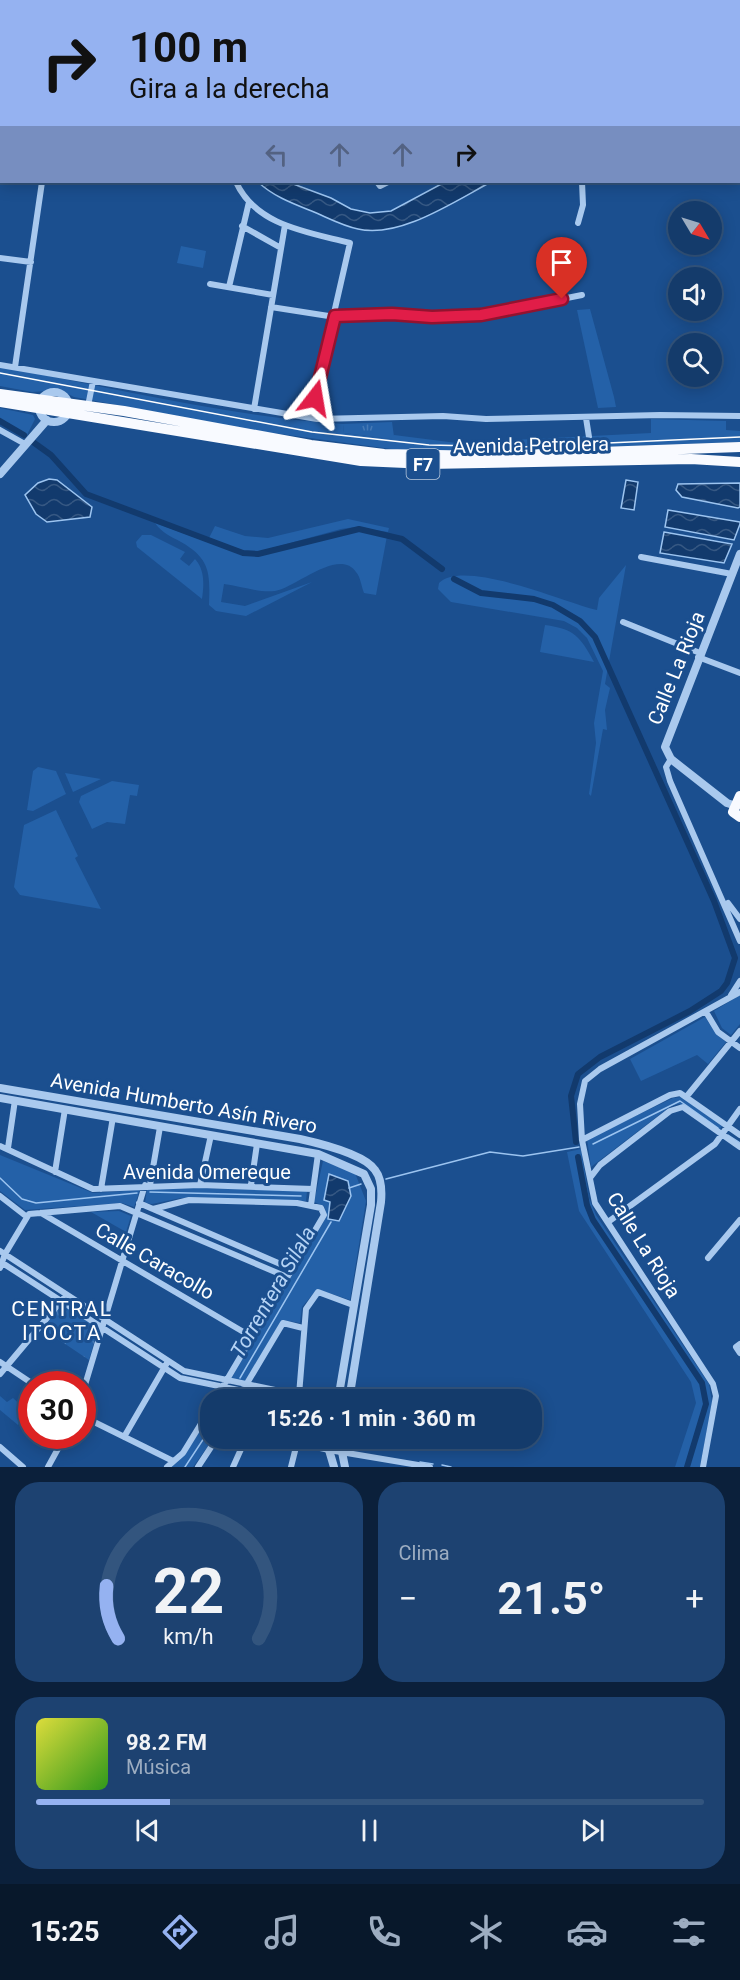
<!DOCTYPE html>
<html lang="es">
<head>
<meta charset="utf-8">
<style>
	body { margin:0; font-family:Roboto,sans-serif; background:#1d4271; color:#f1f3f6; height:100vh; display:flex; flex-direction:column; font-size:22px; white-space:nowrap }
	* { box-sizing:border-box; margin:0 }
	p { font-size:20px; color:#9dadc1 }
	.icon { flex:none; width:33px; height:33px; fill:none; stroke:currentColor; stroke-width:2; stroke-linecap:round; stroke-linejoin:round }
	.map { position:relative; height:1467px; overflow:hidden }
	.sheet { display:flex; flex-direction:column; gap:15px; padding:15px; background:#0b203b; flex:1 }
	.sheet>* { flex:none }
	.hud { position:absolute; left:0px; top:0px; width:741px; height:183px; box-shadow:0 3px 15px #0003,0 0 0 2px #33557e; background:#95b2f1; color:#111; overflow:hidden }
	.needle { width:39px; rotate:128deg }
	.tools { position:absolute; left:668px; top:201px; display:grid; gap:12px }
	.tools a { display:grid; place-items:center; width:54px; height:54px; border-radius:50%; background:#143b6b; box-shadow:0 3px 15px #0003,0 0 0 2px #33557e; font-size:30px }
	.speed { position:absolute; left:18px; top:1371px; display:flex; gap:12px; font-size:30px; font-weight:700; text-align:center }
	.speed>* { display:grid; place-content:center; width:78px; height:78px; border-radius:50%; background:#143b6b; box-shadow:0 3px 15px #0003,0 0 0 2px #33557e; line-height:1 }
	.speed .limit { border:9px solid #d22; background:#fff; color:#111 }
	.pin { position:absolute; display:grid; place-items:center; width:51px; height:51px; color:#fff; margin:-62px -26px; border-radius:50% 50% 50% 0; rotate:-45deg; box-shadow:0 0 6px #0007 }
	.pin .icon { rotate:45deg }
	.me { position:absolute; width:66px; margin:-33px; rotate:14deg; stroke-linejoin:round; filter:drop-shadow(0 0 4px #0008) }
	.turn { display:flex; align-items:center; gap:21px; height:126px; padding:0 30px; font-size:27px }
	.turn .icon { width:78px; height:78px; stroke-width:2.5 }
	.turn b { display:block; font-size:42px; line-height:51px }
	.lanes { display:flex; align-items:center; height:57px; padding:0 30px; background:#0003; justify-content:center; gap:30px; direction:ltr }
	.lanes .off { opacity:.35 }
	.big { font-size:45px; font-weight:700; line-height:1.1 }
	.sheet .tile { flex:1; display:flex; flex-direction:column; justify-content:center; gap:9px; min-width:0; padding:0 21px; border-radius:24px; background:#1d4271 }
	.sheet .dial { align-items:center; gap:0 }
	.dial svg { height:156px; overflow:visible; fill:none; stroke:#33557e; stroke-width:7; stroke-linecap:round; text-anchor:middle }
	.dial text { fill:#f1f3f6; stroke:none }
	.song { display:flex; align-items:center; gap:18px }
	.cover { width:72px; height:72px; border-radius:9px; background:linear-gradient(135deg,hsl(60 70% 55%),hsl(110 70% 35%)) }
	.played { height:6px; border-radius:3px; background:linear-gradient(90deg,#95b2f1 20%,#33557e 20%) }
	.keys { display:flex; justify-content:space-around; direction:ltr }
	.heat { display:flex; justify-content:space-between; align-items:center; font-size:33px; direction:ltr }
	.sheet .tiles { flex:1; display:grid; gap:15px; grid-template-columns:1fr 1fr }
	.tile:last-child { grid-column:span 2 }
	.trip { position:absolute; left:200px; top:1389px; width:342px; height:60px; border-radius:24px; background:#143b6b; box-shadow:0 3px 15px #0003,0 0 0 2px #33557e; font-weight:700; line-height:60px; text-align:center }
	.dock { display:flex; height:96px; justify-content:space-around; align-items:center; background:#08182b; color:#9dadc1 }
	.dock .icon { width:42px; height:42px }
	.dock .current { color:#95b2f1 }
	.dock b { font-size:27px; color:#f1f3f6 }
	.map>svg:first-child { display:block }
	.green { fill:#2461a8 }
	.park { fill:url(#park-tufts) }
	.water { fill:url(#water-waves); stroke:#9cc4f0; stroke-width:1.5 }
	.lines { fill:none; stroke-linecap:round; stroke-linejoin:round }
	.stream { stroke:#9cc4f0; stroke-width:1.5 }
	.canal { stroke:#123a6d; stroke-width:6 }
	.minor { stroke:#a9c9ee; stroke-width:6 }
	.tertiary { stroke:#a9c9ee; stroke-width:8 }
	.secondary { stroke:#d6e6fa; stroke-width:8 }
	.trunk { stroke:#f8faff; stroke-width:10 }
	.tram { stroke:#fff; stroke-width:1.5 }
	.route-casing { stroke:#92132f; stroke-width:15 }
	.route { stroke:#e11d48; stroke-width:10 }
	.labels { text-anchor:middle; dominant-baseline:central; stroke-width:6; stroke-linejoin:round; paint-order:stroke }
	.shield { fill:#1b4f8f; stroke:#bbcadd; stroke-width:1.5 }
	.shield-label { font-size:18px; font-weight:bold; fill:#fff }
	.street-label { font-size:20px; fill:#fff; stroke:#1b4f8f }
	.water-label { font-size:21px; font-style:italic; fill:#b5d3f5; stroke:#1b4f8f }
	.neighbourhood-label { font-size:21px; letter-spacing:1.5px; fill:#fff; stroke:#1b4f8f }
</style>
</head>
<body>
<div class="map">
<svg width="740" height="1467" viewBox="0 0 740 1467">
	<defs>
		<pattern id="park-tufts" width="24" height="20" patternUnits="userSpaceOnUse" patternTransform="scale(1.5)"><rect width="24" height="20" fill="#2461a8"/><path d="M3 7l-1-3M5 7V3M7 7l1-3M15 17l-1-3M17 17v-4M19 17l1-3" fill="none" stroke="#4579b5"/></pattern>
		<pattern id="water-waves" width="16" height="10" patternUnits="userSpaceOnUse" patternTransform="scale(1.5)"><rect width="16" height="10" fill="#123a6d"/><path d="M0 5q4-4 8 0t8 0" fill="none" stroke="#365883"/></pattern>
	</defs>
	<rect width="100%" height="100%" fill="#1b4f8f"/>
	<path class="green" d="M181,246L206,251L203,268L177,263Z
		M590,309L614,397L616,407L598,408L577,310Z
		M0,367C113,387 228,417 343,424L344,433L391,439L394,435L457,443L651,433V419L726,421V430L740,431V442L456,452L391,449L258,431L74,397L60,390L32,392L0,386Z
		M0,408L33,415L35,419L27,435L0,419Z
		M348,519L389,528L388,532L355,527L341,529L261,551H245L209,538L215,526L245,536L268,538Z
		M155,523L243,555L256,556L346,532L360,531L387,536L376,595L364,593C361,586 361,578 356,572C339,547 295,588 275,591C259,593 241,586 224,584L221,602L245,606L312,582L246,616L216,611L209,605C210,574 211,559 181,542C170,536 162,533 155,523Z
		M142,535H151L185,552L180,559L189,566L195,559C205,570 204,585 202,599L137,547L136,542Z
		M626,565L605,684L610,688L605,710L607,730L603,729L591,796L589,794L596,743L594,723L603,671L587,638L577,628L564,621L451,602L438,589L439,583C464,558 566,603 597,610L599,598Z
		M545,625C574,629 580,636 594,662L540,652Z
		M38,767L56,771L66,794L33,811L27,810L33,771Z
		M65,773L101,779L73,792Z
		M112,781L139,785L137,796L130,795L125,824L107,822L92,829L79,802L81,796Z
		M56,810L78,856L75,858L101,909L20,895L14,887L24,825Z
		M740,995V1024L731,1035L722,1028L714,1011Z
		M705,1017L716,1034L726,1042L708,1064L697,1055L641,1081L630,1059Z
		M682,1097L722,1126L719,1131L679,1104L671,1106L591,1167L587,1139L673,1098Z
		M581,1149L589,1198L596,1215L709,1384L712,1402L700,1467H675L696,1403L691,1382L579,1211L567,1152Z
		M0,1155L93,1193L140,1190L134,1207L122,1203L25,1210L0,1191Z
		M323,1161L355,1173L366,1201L350,1300L317,1289L302,1307L300,1323L282,1320L245,1381L231,1379L327,1216L324,1206L314,1202Z
		M198,1188L307,1191L306,1201L181,1198L152,1204L145,1203L147,1189Z
		M119,1211L131,1216L126,1232L91,1212Z
		M0,1396L7,1402L13,1398L26,1410L18,1425L0,1410Z
		M210,1412V1438L213,1439L193,1467H171Z"/>
	<path class="park" d="M392,422L394,437L391,439L344,433L343,424Z
		M65,1307L98,1328L89,1360L43,1329L58,1309Z"/>
	<path class="water" d="M258,182H288L331,198L351,209L370,213L391,211L445,182H491C455,201 399,239 358,229C343,226 328,218 314,212C294,204 274,197 258,182Z
		M49,479L57,480L92,507L90,517L47,522L36,514L25,495L38,483Z
		M626,480L638,482L634,510L621,508Z
		M740,483V507L738,508L682,497L676,490L678,484Z
		M668,510L740,522V524L734,540L665,527Z
		M664,532L732,544L724,563L660,553Z
		M329,1174L348,1181L351,1196L339,1221L328,1219L330,1202L324,1200Z"/>
	<g class="lines">
		<path class="stream" d="M728,1135L740,1143
			M593,1144L680,1101L718,1128
			M0,1178L22,1199L36,1203L137,1193
			M386,1179L490,1152L523,1156L579,1147
			M349,1188L361,1184
			M150,1192L301,1196
			M240,1378L331,1222
			M227,1400L231,1394
			M420,1462L433,1464
			M442,1465L451,1467
			M185,1467L210,1429"/>
		<path class="canal" d="M0,421L24,435
			M33,442L51,455L86,494L243,553L258,554L359,529L402,539L442,569
			M454,579L481,593L534,599L553,605L580,621L595,637L714,901L735,958L727,983L721,991L690,1011L600,1057L578,1074L571,1096L576,1142
			M578,1157L587,1205L593,1220L702,1383L706,1404L687,1467"/>
		<path class="minor" d="M205,0L206,2
			M349,0L352,2
			M498,0L499,2
			M54,2L56,0
			M293,2L295,0
			M542,2L543,0
			M0,16L2,17
			M740,80V79
			M0,121H2
			M236,182C256,226 308,232 350,243L310,418
			M377,182L380,186L388,182
			M578,223L583,205L582,182
			M242,226L281,248
			M0,258L31,262
			M210,284L273,295
			M229,287L249,202
			M271,307L335,317L392,314L432,317L481,315L582,295
			M0,365L317,419L443,416L486,419L660,415L740,416
			M15,367L42,182
			M88,406L93,381
			M254,409L285,225
			M586,418L589,437
			M0,430L25,444
			M641,557L732,574
			M623,622L700,653
			M698,657L740,673
			M671,759L666,767L670,781L740,941
			M728,903L740,919
			M731,995L740,981
			M706,1012L718,1032L740,1048
			M687,1096L740,1031
			M582,1140L670,1095L680,1093L740,1135
			M0,1146L93,1189L200,1185L313,1189
			M8,1148L15,1100
			M55,1172L65,1109
			M590,1178L600,1165L670,1111L683,1107L740,1147
			M150,1185L160,1127
			M200,1185L211,1135
			M251,1185L257,1144
			M101,1189L113,1117
			M0,1196L27,1217
			M139,1203L292,1269
			M311,1205L318,1154
			M153,1209L189,1200L297,1203L321,1208L324,1215L215,1400
			M41,1213L252,1337
			M608,1222L715,1144L740,1109
			M0,1251L184,1371L323,1400
			M708,1258L740,1220
			M1,1262L180,1378L287,1400
			M0,1268L5,1254L29,1214L120,1206L287,1277
			M740,1344L736,1347L740,1353
			M0,1362L33,1384
			M0,1374L63,1299
			M82,1395L145,1185
			M299,1395L306,1309L318,1292L353,1305
			M237,1400L283,1323L303,1328
			M82,1416L173,1461
			M124,1437L167,1363
			M277,1438L329,1450L430,1467
			M0,1447L23,1467
			M48,1467L65,1436
			M167,1467L183,1453L210,1409
			M198,1467L217,1438
			M233,1467L246,1438
			M291,1467L297,1443
			M703,1467L716,1396L713,1384L595,1203L582,1140L580,1104L585,1081L600,1069L740,992"/>
		<path class="tertiary" d="M39 407a15 15 0 1 1 30 0a15 15 0 1 1-30 0Z
			M0,474L47,420
			M736,806L727,803L671,759L665,747L740,554
			M0,1088L300,1139C318,1143 364,1154 375,1170C382,1179 382,1191 381,1202L349,1400
			M0,1098L318,1154L364,1174L371,1189V1205L338,1400
			M331,1438L329,1450L334,1467
			M343,1438L342,1452L345,1467"/>
		<path class="secondary" d="M653,0L655,2
			M740,91V92"/>
		<path class="trunk" d="M0,394L124,411L311,445L384,454L490,456L740,447
			M0,402L361,461L428,464L691,459L740,462
			M740,796L733,812L740,817"/>
		<path class="tram" d="M0,373L312,432L429,445L520,447L740,437"/>
	</g>
	<g class="lines">
		<g class="route-casing">
			<path id="route" d="M315,398L335,316L392,314L432,317L481,315L562,299"/>
		</g>
		<use href="#route" class="route"/>
	</g>
	<g class="labels">
		<rect class="shield" x="406.5" y="449" width="33" height="30" rx="4.5"/>
		<g class="shield-label">
			<text x="423" y="464">F7</text>
		</g>
		<g class="street-label">
			<text transform="translate(531 445) rotate(-1)">Avenida Petrolera</text>
			<text transform="translate(676 668) rotate(-68)">Calle La Rioja</text>
			<text transform="translate(184 1103) rotate(10)">Avenida Humberto Asín Rivero</text>
			<text x="207" y="1172">Avenida Omereque</text>
			<text transform="translate(644 1245) rotate(58)">Calle La Rioja</text>
			<text transform="translate(155 1261) rotate(30)">Calle Caracollo</text>
		</g>
		<g class="water-label">
			<text transform="translate(273 1292) rotate(-60)">Torrentera Silala</text>
		</g>
		<g class="neighbourhood-label">
			<text x="62" y="1309">CENTRAL<tspan x="62" dy="24">ITOCTA</tspan></text>
		</g>
	</g>
</svg>
<div class="tools">
<a><svg class="needle" viewBox="-14 -14 28 28"><path d="M0-13l5 13h-10z" fill="#e53935"/><path d="M0 13l5-13h-10z" fill="#9dadc1"/></svg></a>
<a><svg class="icon" aria-label="sound" viewBox="0 0 24 24"><path d="M4 9h4l5-4v14l-5-4H4zM17 9q2 3 0 6"/></svg></a>
<a><svg class="icon" aria-label="search" viewBox="0 0 24 24"><circle cx="10" cy="10" r="6"/><path d="M15 15l6 6"/></svg></a>
</div>
<div class="speed"><div class="limit">30</div></div>
<div class="pin" style="left:562px;top:299px;background:#d93025"><svg class="icon" aria-label="arrive" viewBox="0 0 24 24"><path d="M6 21V4h12l-3 4 3 4H6"/></svg></div>
<svg class="me" style="left:315px;top:398px" viewBox="-20 -20 40 40"><path d="M0-17L14 15 0 8-14 15z" fill="#e11d48" stroke="#fff" stroke-width="4"/></svg>
<div class="trip">15:26 · 1 min · 360 m</div>
<div class="hud">
<div class="turn"><svg class="icon" aria-label="right" viewBox="0 0 24 24"><path d="M7 20v-9h11M14 6l5 5-5 5"/></svg><div><b>100 m</b>Gira a la derecha</div></div>
<div class="lanes"><svg class="icon off" aria-label="left" viewBox="0 0 24 24"><path d="M17 20v-9H6M10 6l-5 5 5 5"/></svg><svg class="icon off" aria-label="ahead" viewBox="0 0 24 24"><path d="M12 20V5M6 11l6-6 6 6"/></svg><svg class="icon off" aria-label="ahead" viewBox="0 0 24 24"><path d="M12 20V5M6 11l6-6 6 6"/></svg><svg class="icon" aria-label="right" viewBox="0 0 24 24"><path d="M7 20v-9h11M14 6l5 5-5 5"/></svg></div>
</div>
</div>
<section class="sheet">
<div class="tiles">
<div class="tile dial"><svg viewBox="0 0 100 80">
<path d="M14 69A42 42 0 1 1 86 69"/>
<path d="M14 69A42 42 0 0 1 8 42" stroke="#95b2f1"/>
<text x="50" y="56" font-size="32" font-weight="700">22</text>
<text x="50" y="72" font-size="11">km/h</text>
</svg></div>
<div class="tile"><p>Clima</p>
<div class="heat"><a>−</a><b class="big">21.5°</b><a>+</a></div>
</div>
<div class="tile">
<div class="song"><i class="cover"></i><div><b>98.2 FM</b><p>Música</p></div></div>
<div class="played"></div>
<div class="keys"><svg class="icon" aria-label="previous" viewBox="0 0 24 24"><path d="M18 5L8 12l10 7zM5 5v14"/></svg><svg class="icon" aria-label="pause" viewBox="0 0 24 24"><path d="M8 5v14M16 5v14"/></svg><svg class="icon" aria-label="next" viewBox="0 0 24 24"><path d="M6 5l10 7-10 7zM19 5v14"/></svg></div>
</div>
</div>
</section>
<nav class="dock">
<b>15:25</b>
<svg class="icon current" aria-label="directions" viewBox="0 0 24 24"><path d="M12 3l9 9-9 9-9-9zM9 14v-3h6M13 9l2 2-2 2"/></svg>
<svg class="icon" aria-label="music" viewBox="0 0 24 24"><path d="M9 18V5l10-2v13"/><circle cx="6" cy="18" r="3"/><circle cx="16" cy="16" r="3"/></svg>
<svg class="icon" aria-label="phone" viewBox="0 0 24 24"><path d="M5 4h4l2 5-3 2q2 4 5 5l2-3 5 2v4C11 20 4 13 5 4z"/></svg>
<svg class="icon" aria-label="climate" viewBox="0 0 24 24"><path d="M12 3v18M4 7l16 10M4 17L20 7"/></svg>
<svg class="icon" aria-label="car" viewBox="0 0 24 24"><path d="M5 17H2v-5l4-1 3-4h7l3 4 3 1v5h-3M9 17h6M6 11h13"/><circle cx="7" cy="17" r="2"/><circle cx="17" cy="17" r="2"/></svg>
<svg class="icon" aria-label="filters" viewBox="0 0 24 24"><path d="M4 7h16M4 17h16"/><circle cx="9" cy="7" r="2"/><circle cx="15" cy="17" r="2"/></svg>
</nav>
</body>
</html>
